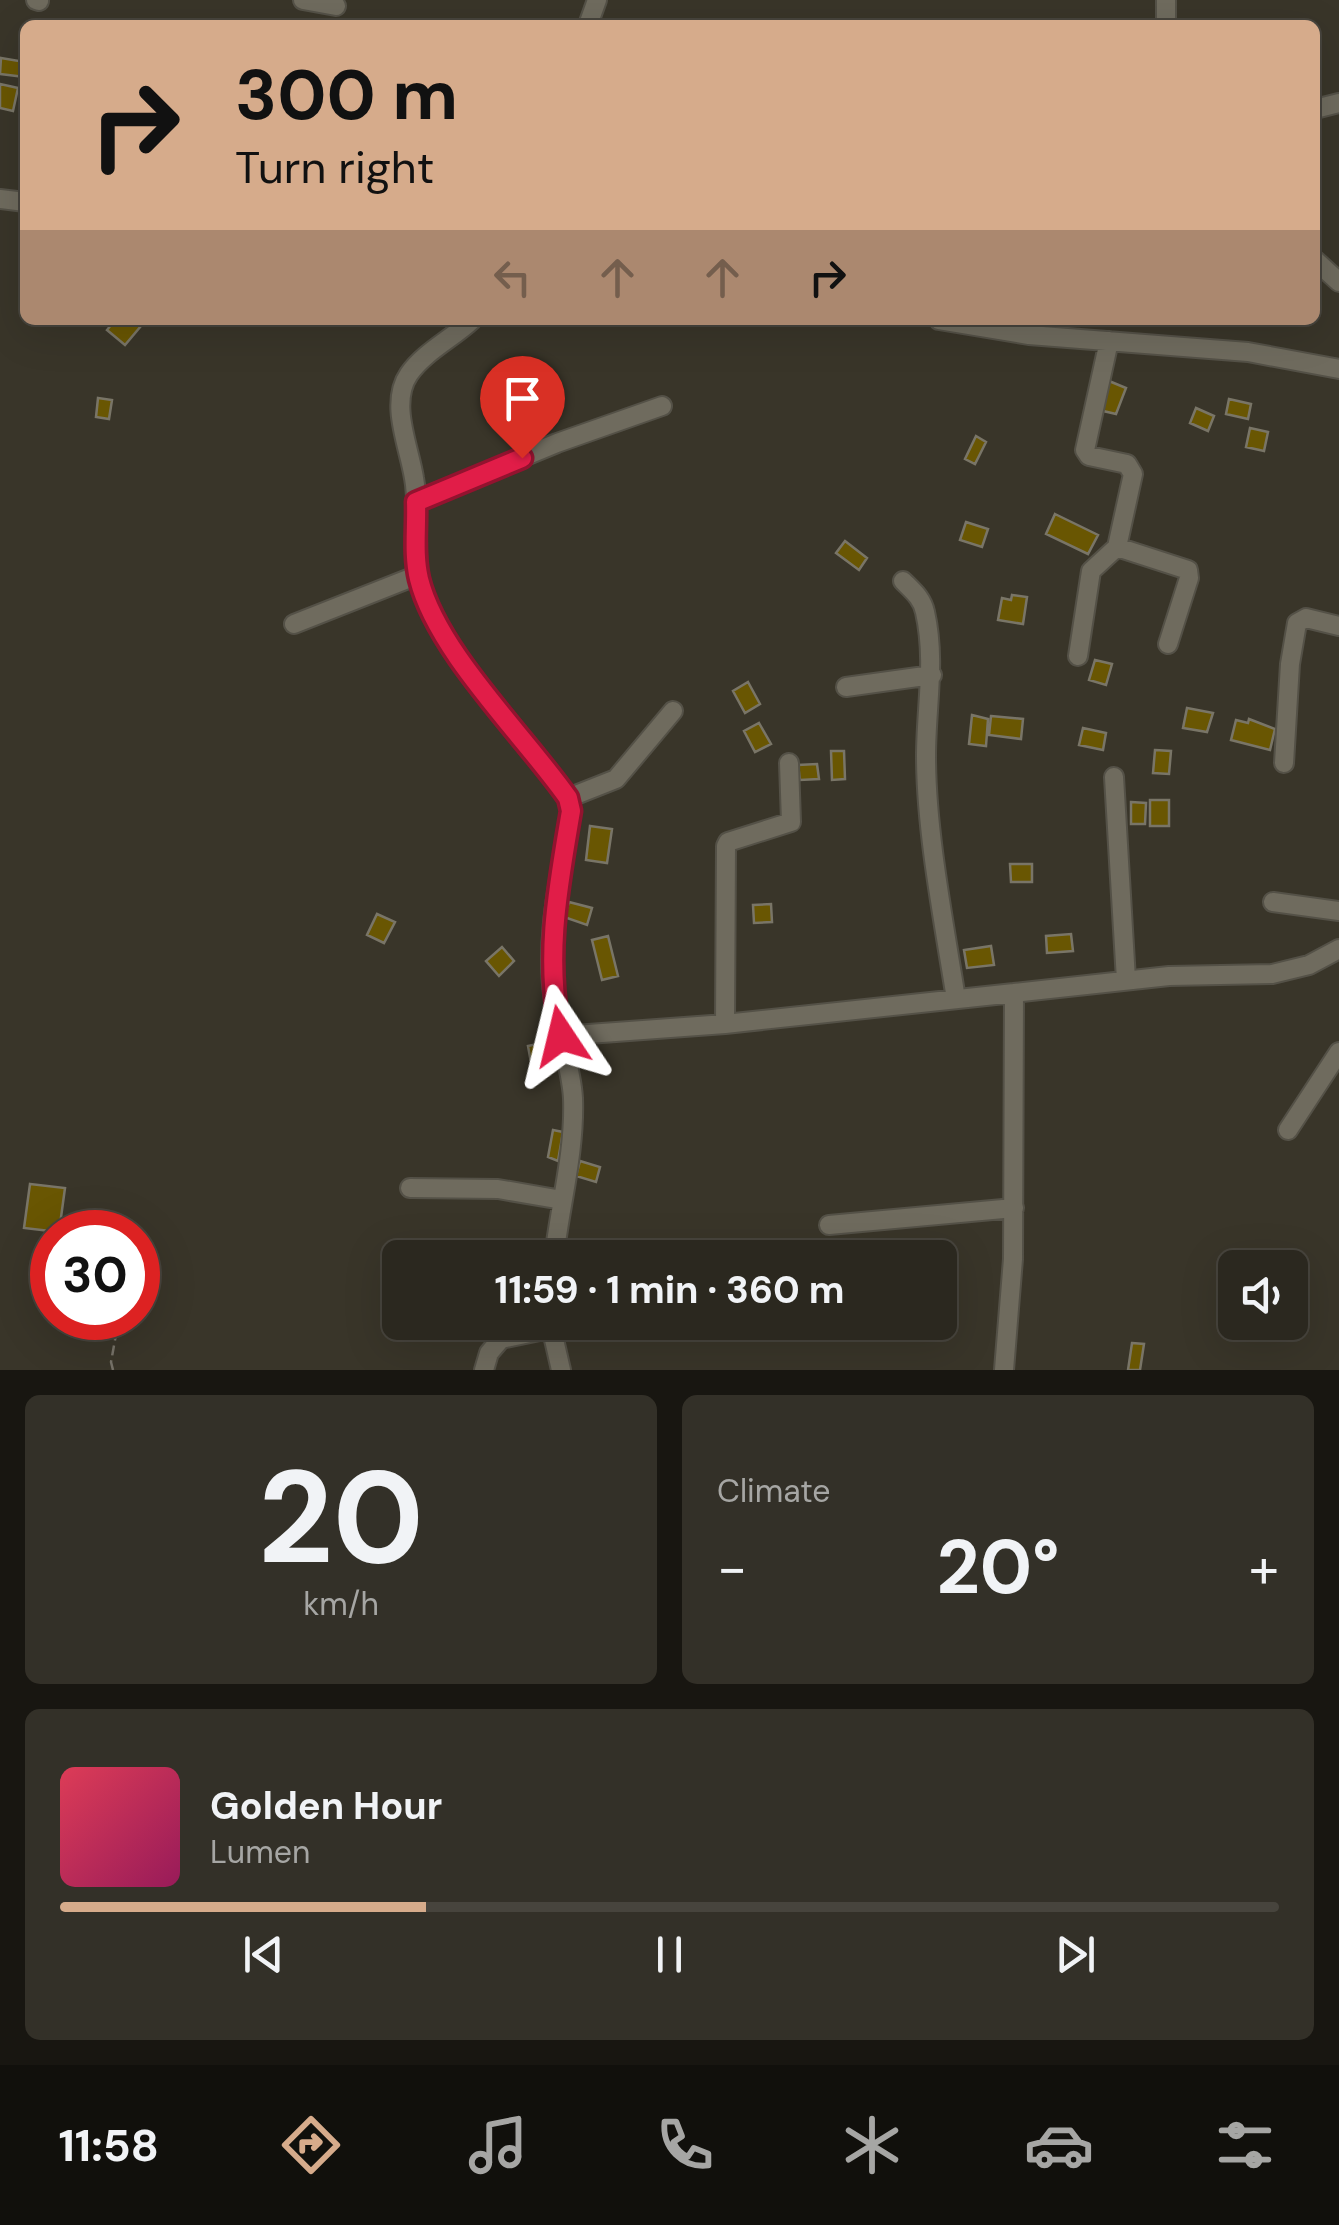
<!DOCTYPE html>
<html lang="en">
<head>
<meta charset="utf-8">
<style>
	body { margin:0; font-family:"DM Sans",sans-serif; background:#333028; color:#f1f3f6; height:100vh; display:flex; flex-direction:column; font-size:38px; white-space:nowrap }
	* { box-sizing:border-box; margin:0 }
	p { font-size:32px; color:#a6a6a4 }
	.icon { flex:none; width:55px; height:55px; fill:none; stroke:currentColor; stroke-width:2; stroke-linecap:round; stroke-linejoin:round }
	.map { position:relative; height:1370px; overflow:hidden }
	.panel { display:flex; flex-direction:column; gap:25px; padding:25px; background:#181611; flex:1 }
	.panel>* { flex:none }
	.guide { position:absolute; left:20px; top:20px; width:1300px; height:305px; border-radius:15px; box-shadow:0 10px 40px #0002,0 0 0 2px #47443d; background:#d6ab8b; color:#111; overflow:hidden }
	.fabs { position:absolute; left:1218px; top:1250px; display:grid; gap:20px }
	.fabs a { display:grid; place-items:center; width:90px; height:90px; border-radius:15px; background:#2b281f; box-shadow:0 10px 40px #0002,0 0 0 2px #47443d; font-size:50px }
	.speed { position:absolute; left:30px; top:1210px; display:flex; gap:20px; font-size:50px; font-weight:700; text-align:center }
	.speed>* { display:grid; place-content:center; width:130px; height:130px; border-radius:50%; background:#2b281f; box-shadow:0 10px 40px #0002,0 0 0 2px #47443d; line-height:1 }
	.speed .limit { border:15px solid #d22; background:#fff; color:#111 }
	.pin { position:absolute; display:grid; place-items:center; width:85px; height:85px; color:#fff; margin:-102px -42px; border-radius:50% 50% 50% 0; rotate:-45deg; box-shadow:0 0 10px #0007 }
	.pin .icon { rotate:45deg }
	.me { position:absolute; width:110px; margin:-55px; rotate:350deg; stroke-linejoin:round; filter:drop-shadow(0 0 8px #0008) }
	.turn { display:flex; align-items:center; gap:35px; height:210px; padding:0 50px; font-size:45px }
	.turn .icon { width:130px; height:130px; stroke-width:2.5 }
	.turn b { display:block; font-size:70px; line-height:85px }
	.lanes { display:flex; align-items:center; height:95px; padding:0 50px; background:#0003; justify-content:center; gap:50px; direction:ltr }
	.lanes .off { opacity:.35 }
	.big { font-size:75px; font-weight:700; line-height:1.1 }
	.panel .card { flex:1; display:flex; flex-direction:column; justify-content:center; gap:15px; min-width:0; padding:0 35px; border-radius:15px; background:#333028 }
	.panel .dial { align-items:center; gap:0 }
	.dial b { font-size:130px; line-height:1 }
	.song { display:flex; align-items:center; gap:30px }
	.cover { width:120px; height:120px; border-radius:15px; background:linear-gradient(135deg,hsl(350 70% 55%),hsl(330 70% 35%)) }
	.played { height:10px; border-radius:5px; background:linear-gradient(90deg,#d6ab8b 30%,#47443d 30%) }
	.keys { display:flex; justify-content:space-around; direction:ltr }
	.heat { display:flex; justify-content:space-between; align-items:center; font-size:55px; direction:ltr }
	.panel .tiles { flex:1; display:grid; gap:25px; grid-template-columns:1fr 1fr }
	.card:last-child { grid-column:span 2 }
	.trip { position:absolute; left:382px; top:1240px; width:575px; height:100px; border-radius:15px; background:#2b281f; box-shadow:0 10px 40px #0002,0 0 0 2px #47443d; font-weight:700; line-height:100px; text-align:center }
	.dock { display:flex; height:160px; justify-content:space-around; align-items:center; background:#11100c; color:#a6a6a4 }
	.dock .icon { width:70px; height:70px }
	.dock .on { color:#d6ab8b }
	.dock b { font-size:45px; color:#f1f3f6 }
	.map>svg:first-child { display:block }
	.building { fill:#695602; stroke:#797567; stroke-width:2.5 }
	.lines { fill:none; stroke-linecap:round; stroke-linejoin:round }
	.minor-casing { stroke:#545147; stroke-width:22 }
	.path { stroke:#767268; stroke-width:2.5; stroke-dasharray:10 5; stroke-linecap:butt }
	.minor { stroke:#6f6b5e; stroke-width:18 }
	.route-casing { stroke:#92132f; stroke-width:25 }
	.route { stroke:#e11d48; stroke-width:18 }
</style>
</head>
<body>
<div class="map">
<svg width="1339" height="1370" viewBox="0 0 1339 1370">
	<rect width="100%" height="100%" fill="#393529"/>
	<path class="building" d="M1,58L25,62V77L0,74Z
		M0,84L18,88L13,111L0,108Z
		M115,320H146L125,345L107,330Z
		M1109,381L1126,388L1116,414L1099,410Z
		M98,398L112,400L109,419L96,417Z
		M1229,399L1251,404L1248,419L1226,414Z
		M1196,408L1214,416L1208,431L1190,423Z
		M1250,428L1268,432L1264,451L1246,447Z
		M976,436L986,442L975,464L965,459Z
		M1055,514L1098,535L1088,554L1046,534Z
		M966,522L988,529L982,547L960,540Z
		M845,541L867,558L859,570L836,553Z
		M1012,595L1027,597L1023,624L998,620L1002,598L1011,600Z
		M1095,660L1112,664L1106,685L1089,680Z
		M748,682L760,704L745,713L733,691Z
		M1187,708L1213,713L1207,732L1183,728Z
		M972,715L988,719L986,746L969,744Z
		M991,716L1023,719L1021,739L989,735Z
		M1249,719L1275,729L1270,750L1231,740L1236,720L1248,723Z
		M759,723L771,744L755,752L744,731Z
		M1083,728L1106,733L1103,750L1079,745Z
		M1155,750L1171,751L1169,774L1153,773Z
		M831,751H844L845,779L832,780Z
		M817,764L819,779L800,780L798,765Z
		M1150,800H1169V826H1150Z
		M1131,802L1146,803L1145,824H1131Z
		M590,826L612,829L607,863L586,860Z
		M1010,864H1032V882H1011Z
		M569,902L592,908L587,925L564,917Z
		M771,904L772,922L754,923L753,905Z
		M377,914L395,922L384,943L367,935Z
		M1071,934L1073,951L1047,953L1046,936Z
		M608,936L618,976L602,980L592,940Z
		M991,946L994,965L967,968L964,950Z
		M502,947L514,961L499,976L486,961Z
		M552,1041L558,1069L533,1074L528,1046Z
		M553,1130L563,1132L558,1161L548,1157Z
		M580,1161L600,1167L596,1182L576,1176Z
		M30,1184L65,1188L59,1232L24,1228Z
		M1132,1343L1144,1344L1140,1370H1128Z"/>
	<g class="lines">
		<g class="minor-casing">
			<path id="minor" d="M36,0L39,1
				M303,0L336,6
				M588,25L597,0
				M1166,25V0
				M1315,109L1339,103
				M0,199L25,202
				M1315,260L1339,282
				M472,320C453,338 424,352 409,374C389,403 409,446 414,478C420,510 412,544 418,576C432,644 515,728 558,783L568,798L571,811C561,873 544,938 554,1001C558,1034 571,1065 573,1098C575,1152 560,1205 554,1258
				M939,320L1029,335L1248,352L1339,369
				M416,501L557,443L662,406
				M1117,547L1188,570L1189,578L1168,644
				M903,581C913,591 922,598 925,612C936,661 926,707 926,756C926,832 944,923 956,999
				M294,624L418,575
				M1078,656L1091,571L1117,547L1133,474L1127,464L1089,456L1085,450L1109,341
				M846,687L932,675
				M1284,763L1290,664L1297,623L1306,618L1339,626
				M1114,777L1126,980
				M568,798L616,779L673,711
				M1273,902L1339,911
				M725,1024L726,846L728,842L791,822L789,763
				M561,1036L725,1024L1014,993
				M1288,1130L1339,1052
				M410,1188L498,1189L562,1200
				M829,1225L1014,1208
				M550,1322L561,1370
				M484,1370L489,1353L501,1339L549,1329
				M1004,1370L1013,1259L1014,993L1169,976L1272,974L1309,965L1339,949"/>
		</g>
		<path class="path" d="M113,1370L111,1362L119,1318"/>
		<use href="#minor" class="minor"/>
	</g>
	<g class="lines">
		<g class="route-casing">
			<path id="route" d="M522,458L416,502C417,527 413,554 419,579C437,652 524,735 568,798L571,811C558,887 544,959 561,1036"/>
		</g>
		<use href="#route" class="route"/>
	</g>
</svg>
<div class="fabs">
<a><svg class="icon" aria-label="sound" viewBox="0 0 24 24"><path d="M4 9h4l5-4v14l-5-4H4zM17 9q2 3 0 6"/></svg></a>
</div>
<div class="speed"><div class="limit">30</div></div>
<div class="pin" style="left:522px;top:458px;background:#d93025"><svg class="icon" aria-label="arrive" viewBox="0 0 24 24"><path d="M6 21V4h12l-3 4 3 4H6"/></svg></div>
<svg class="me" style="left:561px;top:1036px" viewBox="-20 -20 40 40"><path d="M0-17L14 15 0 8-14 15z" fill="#e11d48" stroke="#fff" stroke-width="4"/></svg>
<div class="trip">11:59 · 1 min · 360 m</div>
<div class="guide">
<div class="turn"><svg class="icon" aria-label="right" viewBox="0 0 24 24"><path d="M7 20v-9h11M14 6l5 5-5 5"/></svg><div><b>300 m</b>Turn right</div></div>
<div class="lanes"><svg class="icon off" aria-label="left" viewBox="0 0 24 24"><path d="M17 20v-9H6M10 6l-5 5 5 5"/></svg><svg class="icon off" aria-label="ahead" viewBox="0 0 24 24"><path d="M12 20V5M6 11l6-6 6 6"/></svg><svg class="icon off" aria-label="ahead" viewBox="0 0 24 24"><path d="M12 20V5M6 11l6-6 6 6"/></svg><svg class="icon" aria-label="right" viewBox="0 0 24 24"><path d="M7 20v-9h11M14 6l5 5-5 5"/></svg></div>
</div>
</div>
<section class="panel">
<div class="tiles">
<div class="card dial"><b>20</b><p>km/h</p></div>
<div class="card"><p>Climate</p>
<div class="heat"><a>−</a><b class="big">20°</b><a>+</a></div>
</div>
<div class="card">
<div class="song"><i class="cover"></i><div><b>Golden Hour</b><p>Lumen</p></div></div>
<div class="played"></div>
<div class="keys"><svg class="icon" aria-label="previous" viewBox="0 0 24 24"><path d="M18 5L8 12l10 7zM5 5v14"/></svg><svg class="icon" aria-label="pause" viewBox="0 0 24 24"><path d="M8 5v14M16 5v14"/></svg><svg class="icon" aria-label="next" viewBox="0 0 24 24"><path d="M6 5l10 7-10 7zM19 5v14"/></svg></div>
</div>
</div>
</section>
<nav class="dock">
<b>11:58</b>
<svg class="icon on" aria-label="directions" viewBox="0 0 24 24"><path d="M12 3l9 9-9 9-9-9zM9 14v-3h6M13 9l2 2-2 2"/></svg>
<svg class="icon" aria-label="music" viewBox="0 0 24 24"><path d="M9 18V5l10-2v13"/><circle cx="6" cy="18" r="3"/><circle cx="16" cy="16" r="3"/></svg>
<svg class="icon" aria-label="phone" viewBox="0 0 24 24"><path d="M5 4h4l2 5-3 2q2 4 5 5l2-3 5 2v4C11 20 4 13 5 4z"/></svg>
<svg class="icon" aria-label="climate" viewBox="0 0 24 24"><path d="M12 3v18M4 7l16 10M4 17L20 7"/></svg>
<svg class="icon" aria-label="car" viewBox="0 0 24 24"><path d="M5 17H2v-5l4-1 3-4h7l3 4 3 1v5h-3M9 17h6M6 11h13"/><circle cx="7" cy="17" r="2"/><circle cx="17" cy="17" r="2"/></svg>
<svg class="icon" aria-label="filters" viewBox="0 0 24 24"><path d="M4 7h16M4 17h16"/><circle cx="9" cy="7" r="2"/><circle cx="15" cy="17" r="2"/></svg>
</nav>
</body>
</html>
